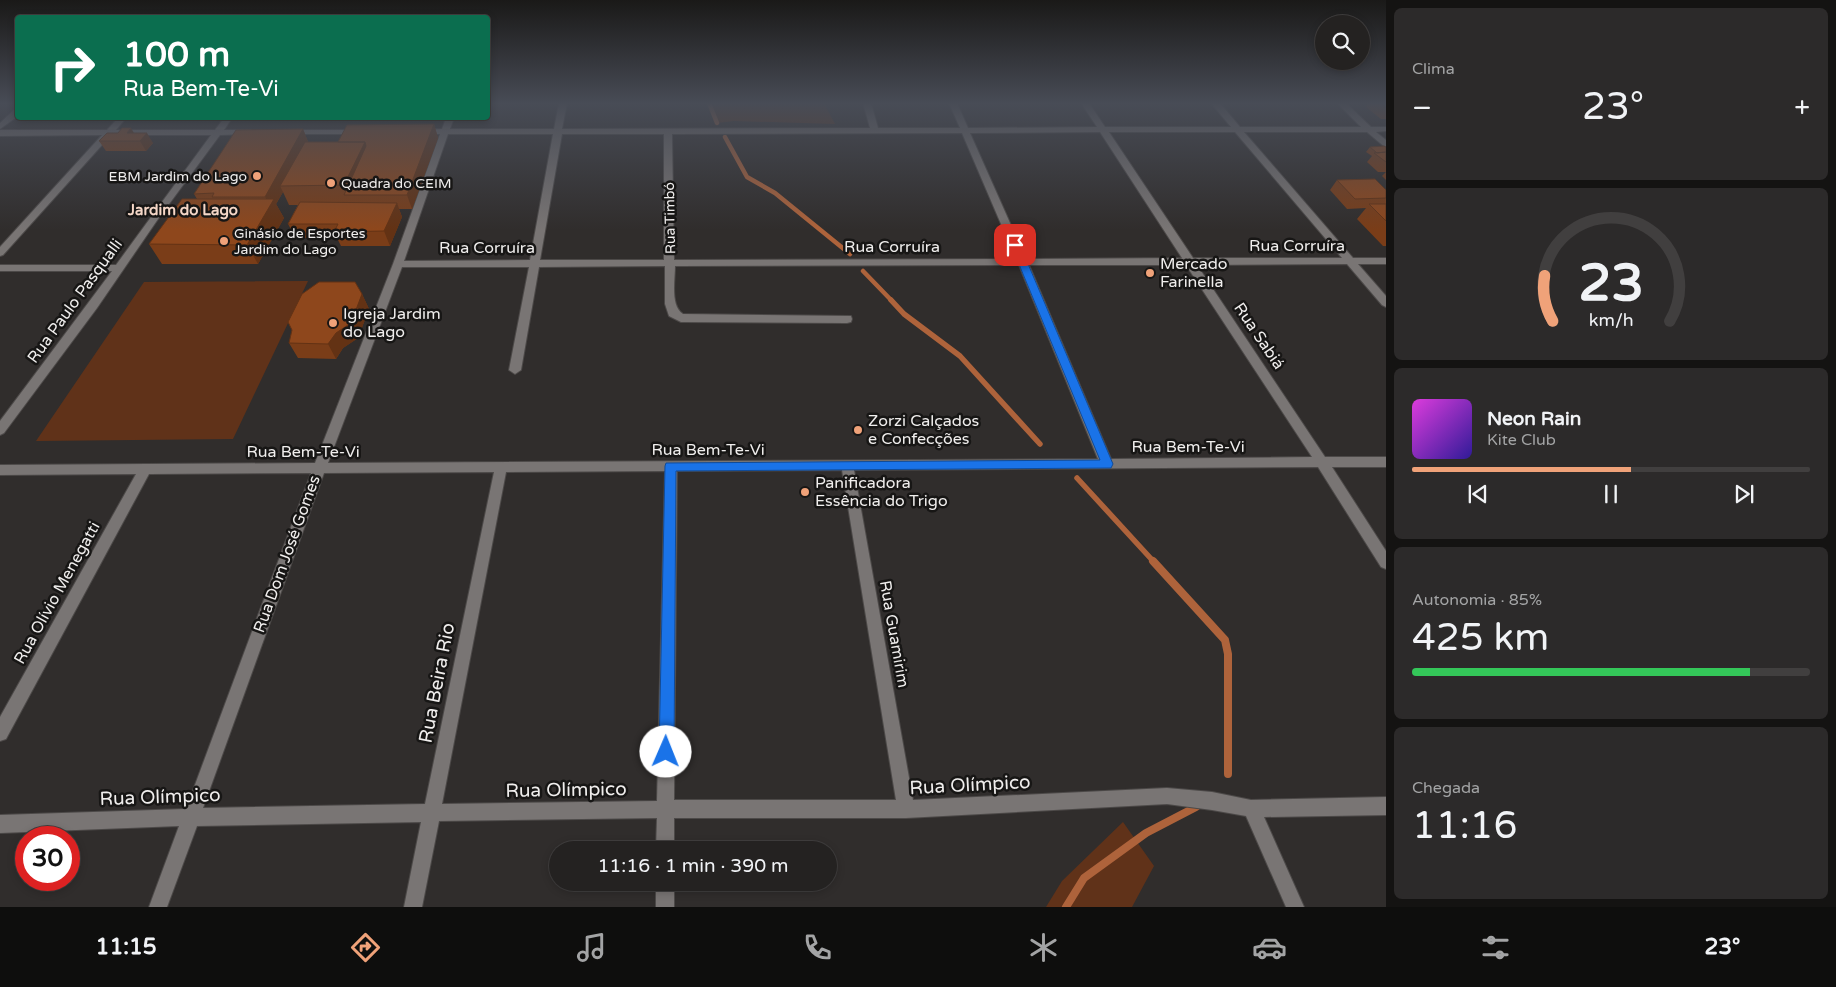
<!DOCTYPE html>
<html lang="pt">
<head>
<meta charset="utf-8">
<style>
	body { margin:0; font-family:"Varela Round",sans-serif; background:#2c2a2a; color:#f1f3f6; height:100vh; display:flex; flex-direction:column; font-size:19px; white-space:nowrap }
	* { box-sizing:border-box; margin:0 }
	p { font-size:16px; color:#a3a4a5 }
	.icon { flex:none; width:28px; height:28px; fill:none; stroke:currentColor; stroke-width:2; stroke-linecap:round; stroke-linejoin:round }
	.map { position:relative; flex:1; overflow:hidden }
	.details { display:flex; flex-direction:column; gap:8px; padding:8px; background:#141312; width:450px }
	.details>* { flex:none }
	.banner { position:absolute; left:15px; top:15px; width:475px; height:105px; border-radius:5px; box-shadow:0 2px 8px #0003,0 0 0 1px #413f3f; background:#0b6e4f; color:#fff; overflow:hidden }
	.tools { position:absolute; left:1315px; top:15px; display:grid; gap:10px }
	.tools a { display:grid; place-items:center; width:55px; height:55px; border-radius:50%; background:#242221; box-shadow:0 2px 8px #0003,0 0 0 1px #413f3f; font-size:25px }
	.speed { position:absolute; left:15px; top:826px; display:flex; gap:10px; font-size:25px; font-weight:700; text-align:center }
	.speed>* { display:grid; place-content:center; width:65px; height:65px; border-radius:50%; background:#242221; box-shadow:0 2px 8px #0003,0 0 0 1px #413f3f; line-height:1 }
	.speed .limit { border:8px solid #d22; background:#fff; color:#111 }
	.pin { position:absolute; display:grid; place-items:center; width:42px; height:42px; color:#fff; margin:-21px; border-radius:10px; box-shadow:0 2px 8px #0006 }
	.me { position:absolute; width:55px; margin:-28px; rotate:1deg; stroke-linejoin:round; filter:drop-shadow(0 0 4px #0008) }
	.turn { display:flex; align-items:center; gap:18px; height:105px; padding:0 25px; font-size:22px }
	.turn .icon { width:65px; height:65px; stroke-width:2.5 }
	.turn b { display:block; font-size:35px; line-height:42px }
	.big { font-size:38px; font-weight:600; line-height:1.1 }
	.details .tile { flex:1; display:flex; flex-direction:column; justify-content:center; gap:8px; min-width:0; padding:0 18px; border-radius:8px; background:#2c2a2a }
	.details .dial { align-items:center; gap:0 }
	.dial svg { height:130px; overflow:visible; fill:none; stroke:#413f3f; stroke-width:7; stroke-linecap:round; text-anchor:middle }
	.dial text { fill:#f1f3f6; stroke:none }
	.song { display:flex; align-items:center; gap:15px }
	.cover { width:60px; height:60px; border-radius:8px; background:linear-gradient(135deg,hsl(300 70% 55%),hsl(250 70% 35%)) }
	.played { height:5px; border-radius:2px; background:linear-gradient(90deg,#f0a279 55%,#413f3f 55%) }
	.keys { display:flex; justify-content:space-around; direction:ltr }
	.heat { display:flex; justify-content:space-between; align-items:center; font-size:28px; direction:ltr }
	.charge { height:8px; border-radius:4px; background:linear-gradient(90deg,#34c759 85%,#413f3f 0) }
	.trip { position:absolute; left:549px; top:841px; width:288px; height:50px; border-radius:25px; background:#242221; box-shadow:0 2px 8px #0003,0 0 0 1px #413f3f; font-weight:600; line-height:50px; text-align:center }
	.tabs { display:flex; height:80px; justify-content:space-around; align-items:center; background:#0e0e0d; color:#a3a4a5 }
	.tabs .icon { width:35px; height:35px }
	.tabs .active { color:#f0a279 }
	.tabs b { font-size:22px; color:#f1f3f6 }
	main { display:flex; flex:1; min-height:0 }
	.map>svg:first-child { display:block }
	.green { fill:#603219 }
	.lines { fill:none; stroke-linecap:round; stroke-linejoin:round }
	.stream-far2 { stroke:#ae633b; stroke-width:4.5 }
	.stream-far1 { stroke:#ae633b; stroke-width:5.5 }
	.stream { stroke:#ae633b; stroke-width:8 }
	.minor-casing { stroke:#4c4948; stroke-width:2 }
	.minor { fill:#797574; fill-rule:evenodd }
	.wall { fill:#7a3d18 }
	.shaded-wall { fill:#633214 }
	.building { fill:#8e471c; stroke:#633214 }
	.route { fill:#1a73e8; stroke:#114b97 }
	.poi-dot { fill:#f0a279; stroke:#171615; stroke-width:2 }
	.labels { text-anchor:middle; dominant-baseline:central; stroke-width:5; stroke-linejoin:round; paint-order:stroke }
	.far-poi-label { font-size:14px; fill:#f0eeed; stroke:#171615; text-anchor:start }
	.far-street-label { font-size:14px; fill:#f0eeed; stroke:#171615 }
	.far-neighbourhood-label { font-size:15px; font-weight:bold; fill:#f5d7c7; stroke:#171615 }
	.street-label { font-size:16px; fill:#f0eeed; stroke:#171615 }
	.poi-label { font-size:16px; fill:#f0eeed; stroke:#171615; text-anchor:start }
	.near-street-label { font-size:19px; fill:#f0eeed; stroke:#171615 }
</style>
</head>
<body>
<main>
<div class="map">
<svg width="1386" height="907" viewBox="0 0 1386 907">
	<rect width="100%" height="100%" fill="#302d2c"/>
	<path class="green" d="M709,103H824L835,124L734,121L717,123Z
		M308,281L233,439L36,441L144,282Z
		M1123,822L1154,866L1132,907H1046L1062,881Z"/>
	<g class="lines">
		<path class="stream-far2" d="M709,103L717,123
			M725,137L747,177L775,193L850,254
			M863,271L892,301"/>
		<path class="stream-far1" d="M891,300L904,314L960,356L1040,444
			M1077,478L1154,562"/>
		<path class="stream" d="M1153,561L1225,640L1228,654V774
			M1066,907L1084,878L1146,833L1196,807"/>
		<g class="minor-casing">
			<path id="minor" d="M559,103H567L562,129L870,128L863,103H871L878,128H960L949,103H957L968,128L1097,127L1081,103H1089L1105,127H1231L1211,103H1220L1240,127H1361L1337,103H1346L1371,127H1386V131L1376,132L1386,140V148L1367,132H1244L1353,258H1386V264H1358L1386,296V307L1382,305L1347,264L1197,265L1325,457H1386V467H1332L1386,551V569L1381,567L1318,467L854,470L913,800L1167,788L1212,792L1251,800L1386,797V815L1264,817L1304,907H1286L1246,816L1212,810L1167,804L906,818H674V850H656L657,818L439,821L422,907H404L421,822L197,826L167,907H149L179,826L0,833V815L186,809L311,473L149,474L6,739L0,741V717L136,474L0,475V465L315,463L393,264L440,134H420L416,132L420,130L442,129L446,118H454L450,129H554ZM1100,132L1182,258L1026,259L970,133ZM1109,132H1235L1342,258H1193ZM962,133L1016,259L674,260L672,134ZM448,134H553L530,260L404,261ZM562,134H664V260H540ZM1019,265L1098,459L328,463L402,267H529L509,370L515,374L521,370L539,267L665,266V304L669,316L681,322L847,323L851,322L852,319L851,316L683,314C670,306 675,280 675,266ZM1029,265H1186L1312,457L1111,459ZM842,470L896,800H674L677,471ZM665,471L657,801L442,804L506,472ZM494,472L425,804L203,808L324,473Z
				M15,109H18V116L0,129V123Z
				M118,118H126L116,130H215L224,118H232L224,130H250L254,132L250,134L220,135L158,219L97,308L4,433L0,435V421L112,271H0V265H116L211,135H111L3,255L0,256V247L102,135L0,136V130H107Z
				M284,130H360L364,132L360,134H284Z
				M656,882H674V907H656Z"/>
		</g>
		<use href="#minor" class="minor"/>
	</g>
	<path class="wall" d="M1368,103H1386V119H1381L1366,107Z
		M434,124L438,138L412,209H399L402,217L390,246H341L337,238H296L288,224L298,205H289L283,192L276,204L284,218L258,264H162L149,244L197,199L194,194L303,129L308,142H338Z
		M134,133L153,143L146,151H106L99,141Z
		M1370,147H1386V180L1382,176L1386,172H1378L1367,162L1372,156L1366,152Z
		M1337,180L1386,190V246H1383L1357,219L1366,208L1347,209L1330,190Z
		M362,294L369,309L358,338L343,348L336,359L298,358L289,343Z"/>
	<path class="shaded-wall" d="M434,124L438,138L412,209L407,195Z
		M131,128L137,138L127,133Z
		M303,129L309,144L280,186L283,192L276,204L284,218L258,264L247,245L270,206L265,197Z
		M147,133L153,143L146,151L140,141Z
		M365,142L372,161L348,195L344,185Z
		M397,203L402,217L390,246L384,231Z
		M362,294L369,309L358,338L343,348L336,359L328,344Z"/>
	<path class="building" d="M1380,103H1386V108Z
		M434,124L407,195H344L366,146L365,142H338L347,125Z
		M122,128H131L127,133H147L140,141H99L107,133H118Z
		M303,129L265,197H212L214,193L194,194L236,130Z
		M305,142H365L344,185L280,186Z
		M1384,146L1386,147V152L1377,153L1370,147Z
		M1386,152V162L1374,153Z
		M1375,179L1386,190V198L1355,199L1337,180Z
		M182,199H274L247,245L149,244Z
		M300,202L397,203L384,231L334,232L338,224H288Z
		M1369,204H1386V221Z
		M319,282H355L362,294L351,323L336,333L328,344L289,343L292,330L288,322L302,294Z"/>
	<linearGradient id="sky" x2="0" y2="1"><stop stop-color="#1a1918"/><stop offset="0.45" stop-color="#484c56"/><stop offset="1" stop-color="#484c56" stop-opacity="0"/></linearGradient>
	<rect width="1386" height="230" fill="url(#sky)"/>
	<path class="route" d="M1015,242L1020,245L1113,464L1111,468L676,471L674,752L672,757L666,759L661,757L659,752L665,466L666,463L1100,460L1011,245Z"/>
	<g class="poi-dot">
		<circle cx="257" cy="176" r="5"/>
		<circle cx="331" cy="183" r="5"/>
		<circle cx="224" cy="241" r="5"/>
		<circle cx="1150" cy="273" r="5"/>
		<circle cx="333" cy="323" r="5"/>
		<circle cx="858" cy="430" r="5"/>
		<circle cx="805" cy="492" r="5"/>
	</g>
	<g class="labels">
		<g class="far-poi-label">
			<text x="247" y="176" text-anchor="end">EBM Jardim do Lago</text>
			<text x="341" y="183">Quadra do CEIM</text>
			<text x="234" y="233">Ginásio de Esportes<tspan x="234" dy="16">Jardim do Lago</tspan></text>
		</g>
		<g class="far-street-label">
			<text transform="translate(670 218) rotate(-91)">Rua Timbó</text>
		</g>
		<g class="far-neighbourhood-label">
			<text x="183" y="210">Jardim do Lago</text>
		</g>
		<g class="street-label">
			<text x="1297" y="246">Rua Corruíra</text>
			<text x="892" y="247">Rua Corruíra</text>
			<text x="487" y="248">Rua Corruíra</text>
			<text transform="translate(75 301) rotate(-54)">Rua Paulo Pasqualli</text>
			<text transform="translate(1259 336) rotate(56)">Rua Sabiá</text>
			<text x="1188" y="447">Rua Bem-Te-Vi</text>
			<text x="708" y="450">Rua Bem-Te-Vi</text>
			<text x="303" y="452">Rua Bem-Te-Vi</text>
			<text transform="translate(287 554) rotate(-70)">Rua Dom José Gomes</text>
			<text transform="translate(57 593) rotate(-61)">Rua Olívio Menegatti</text>
			<text transform="translate(894 634) rotate(80)">Rua Guamirim</text>
		</g>
		<g class="poi-label">
			<text x="1160" y="264">Mercado<tspan x="1160" dy="18">Farinella</tspan></text>
			<text x="343" y="314">Igreja Jardim<tspan x="343" dy="18">do Lago</tspan></text>
			<text x="868" y="421">Zorzi Calçados<tspan x="868" dy="18">e Confecções</tspan></text>
			<text x="815" y="483">Panificadora<tspan x="815" dy="18">Essência do Trigo</tspan></text>
		</g>
		<g class="near-street-label">
			<text transform="translate(437 683) rotate(-79)">Rua Beira Rio</text>
			<text transform="translate(970 785) rotate(-3)">Rua Olímpico</text>
			<text transform="translate(566 790) rotate(-1)">Rua Olímpico</text>
			<text transform="translate(160 797) rotate(-2)">Rua Olímpico</text>
		</g>
	</g>
</svg>
<div class="tools">
<a><svg class="icon" aria-label="search" viewBox="0 0 24 24"><circle cx="10" cy="10" r="6"/><path d="M15 15l6 6"/></svg></a>
</div>
<div class="speed"><div class="limit">30</div></div>
<div class="pin" style="left:1015px;top:245px;background:#d93025"><svg class="icon" aria-label="arrive" viewBox="0 0 24 24"><path d="M6 21V4h12l-3 4 3 4H6"/></svg></div>
<svg class="me" style="left:666px;top:752px" viewBox="-20 -20 40 40"><circle r="19" fill="#fff"/><path d="M0-13L10 11 0 6-10 11z" fill="#1a73e8"/></svg>
<div class="trip">11:16 · 1 min · 390 m</div>
<div class="banner">
<div class="turn"><svg class="icon" aria-label="right" viewBox="0 0 24 24"><path d="M7 20v-9h11M14 6l5 5-5 5"/></svg><div><b>100 m</b>Rua Bem-Te-Vi</div></div>
</div>
</div>
<section class="details">
<div class="tile"><p>Clima</p>
<div class="heat"><a>−</a><b class="big">23°</b><a>+</a></div>
</div>
<div class="tile dial"><svg viewBox="0 0 100 80">
<path d="M14 69A42 42 0 1 1 86 69"/>
<path d="M14 69A42 42 0 0 1 9 41" stroke="#f0a279"/>
<text x="50" y="56" font-size="32" font-weight="700">23</text>
<text x="50" y="72" font-size="11">km/h</text>
</svg></div>
<div class="tile">
<div class="song"><i class="cover"></i><div><b>Neon Rain</b><p>Kite Club</p></div></div>
<div class="played"></div>
<div class="keys"><svg class="icon" aria-label="previous" viewBox="0 0 24 24"><path d="M18 5L8 12l10 7zM5 5v14"/></svg><svg class="icon" aria-label="pause" viewBox="0 0 24 24"><path d="M8 5v14M16 5v14"/></svg><svg class="icon" aria-label="next" viewBox="0 0 24 24"><path d="M6 5l10 7-10 7zM19 5v14"/></svg></div>
</div>
<div class="tile"><p>Autonomia · 85%</p><b class="big">425 km</b><div class="charge"></div></div>
<div class="tile"><p>Chegada</p><b class="big">11:16</b></div>
</section>
</main>
<nav class="tabs">
<b>11:15</b>
<svg class="icon active" aria-label="directions" viewBox="0 0 24 24"><path d="M12 3l9 9-9 9-9-9zM9 14v-3h6M13 9l2 2-2 2"/></svg>
<svg class="icon" aria-label="music" viewBox="0 0 24 24"><path d="M9 18V5l10-2v13"/><circle cx="6" cy="18" r="3"/><circle cx="16" cy="16" r="3"/></svg>
<svg class="icon" aria-label="phone" viewBox="0 0 24 24"><path d="M5 4h4l2 5-3 2q2 4 5 5l2-3 5 2v4C11 20 4 13 5 4z"/></svg>
<svg class="icon" aria-label="climate" viewBox="0 0 24 24"><path d="M12 3v18M4 7l16 10M4 17L20 7"/></svg>
<svg class="icon" aria-label="car" viewBox="0 0 24 24"><path d="M5 17H2v-5l4-1 3-4h7l3 4 3 1v5h-3M9 17h6M6 11h13"/><circle cx="7" cy="17" r="2"/><circle cx="17" cy="17" r="2"/></svg>
<svg class="icon" aria-label="filters" viewBox="0 0 24 24"><path d="M4 7h16M4 17h16"/><circle cx="9" cy="7" r="2"/><circle cx="15" cy="17" r="2"/></svg>
<b>23°</b>
</nav>
</body>
</html>
